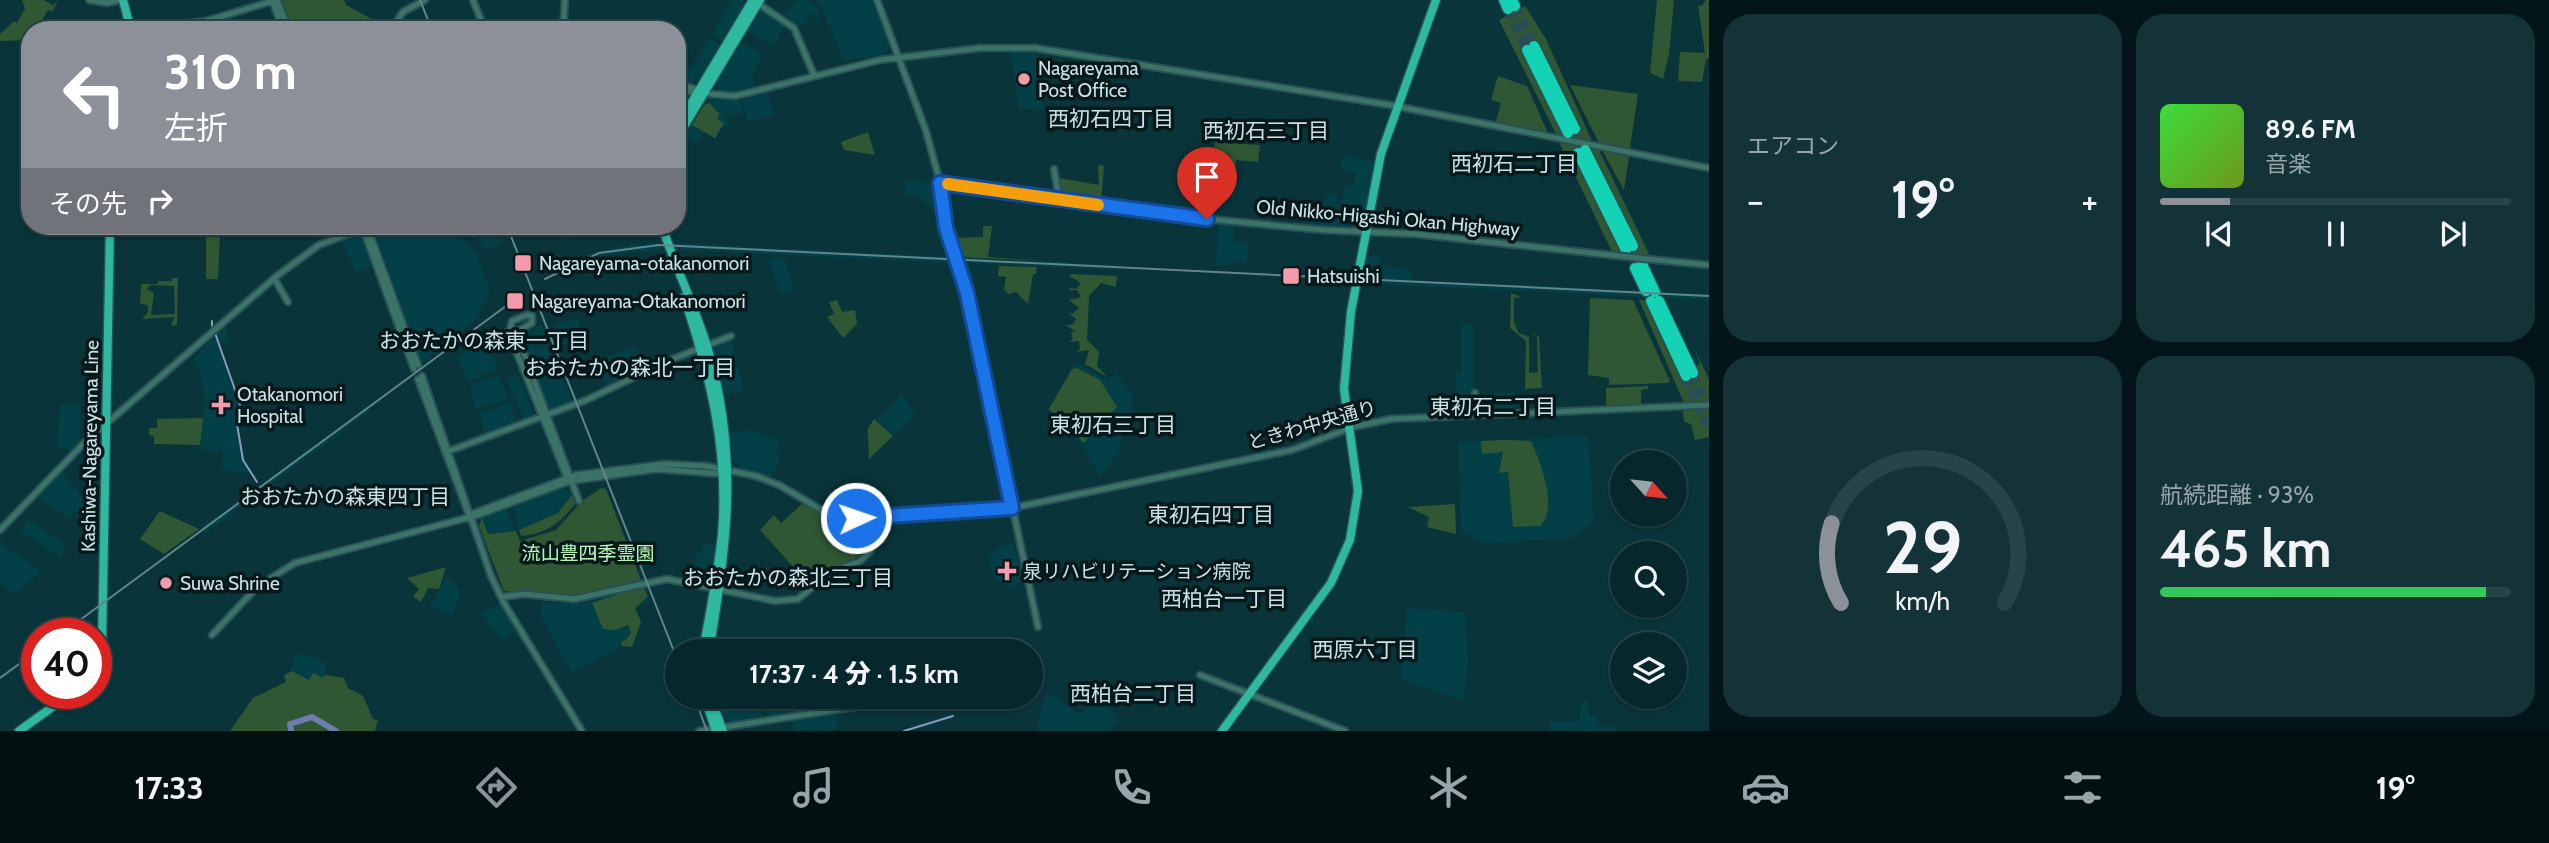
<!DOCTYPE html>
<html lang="ja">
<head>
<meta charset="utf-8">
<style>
	body { margin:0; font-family:Cabin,"Noto Sans JP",sans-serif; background:#143338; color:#f1f3f6; height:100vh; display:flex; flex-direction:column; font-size:26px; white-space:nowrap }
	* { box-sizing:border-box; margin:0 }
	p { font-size:23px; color:#98a5a9 }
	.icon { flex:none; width:38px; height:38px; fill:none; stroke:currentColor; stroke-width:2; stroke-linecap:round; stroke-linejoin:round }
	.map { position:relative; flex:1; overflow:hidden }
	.side { display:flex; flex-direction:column; gap:14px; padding:14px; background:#031518; width:840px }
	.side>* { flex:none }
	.top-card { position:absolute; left:21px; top:21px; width:665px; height:214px; border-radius:28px; box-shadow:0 2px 5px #0004,0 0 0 2px #274448; background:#8c9099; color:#fff; overflow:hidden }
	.needle { width:46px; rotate:117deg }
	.controls { position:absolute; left:1610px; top:450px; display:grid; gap:14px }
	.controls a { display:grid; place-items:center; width:77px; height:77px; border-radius:50%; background:#06272c; box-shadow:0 2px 5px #0004,0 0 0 2px #274448; font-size:35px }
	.speed { position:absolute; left:21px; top:618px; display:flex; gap:14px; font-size:35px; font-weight:700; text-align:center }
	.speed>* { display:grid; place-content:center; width:91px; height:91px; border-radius:50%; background:#06272c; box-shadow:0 2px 5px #0004,0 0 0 2px #274448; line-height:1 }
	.speed .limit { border:10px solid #d22; background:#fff; color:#111 }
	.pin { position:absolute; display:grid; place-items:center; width:60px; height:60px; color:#fff; margin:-72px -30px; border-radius:50% 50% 50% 0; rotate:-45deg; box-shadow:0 0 7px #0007 }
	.pin .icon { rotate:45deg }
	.me { position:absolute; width:77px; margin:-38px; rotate:87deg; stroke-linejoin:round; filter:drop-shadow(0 0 5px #0008) }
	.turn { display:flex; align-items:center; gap:24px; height:147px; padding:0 28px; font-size:32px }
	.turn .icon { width:91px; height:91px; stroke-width:2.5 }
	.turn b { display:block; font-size:49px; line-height:60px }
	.then { display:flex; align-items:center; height:66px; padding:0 28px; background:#0003; gap:14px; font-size:26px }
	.big { font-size:52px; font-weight:800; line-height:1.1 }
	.side .tile { flex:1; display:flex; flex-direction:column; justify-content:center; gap:10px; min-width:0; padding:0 24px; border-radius:28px; background:#143338 }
	.side .dial { align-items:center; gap:0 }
	.dial svg { height:182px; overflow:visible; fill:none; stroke:#274448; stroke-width:7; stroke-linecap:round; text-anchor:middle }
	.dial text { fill:#f1f3f6; stroke:none }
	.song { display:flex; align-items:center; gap:21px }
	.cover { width:84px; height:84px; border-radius:10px; background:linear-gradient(135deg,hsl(120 70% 55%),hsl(80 70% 35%)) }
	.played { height:7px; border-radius:4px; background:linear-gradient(90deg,#8c9099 20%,#274448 20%) }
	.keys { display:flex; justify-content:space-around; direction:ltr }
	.heat { display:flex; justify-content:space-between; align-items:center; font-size:38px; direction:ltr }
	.charge { height:10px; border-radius:5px; background:linear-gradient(90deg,#34c759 93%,#274448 0) }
	.side .tiles { flex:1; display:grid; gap:14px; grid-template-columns:repeat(2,1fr) }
	.trip { position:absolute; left:665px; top:639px; width:378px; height:70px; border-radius:35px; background:#06272c; box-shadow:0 2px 5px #0004,0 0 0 2px #274448; font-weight:800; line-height:70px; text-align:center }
	.dock { display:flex; height:112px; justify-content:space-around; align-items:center; background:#021012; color:#98a5a9 }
	.dock .icon { width:49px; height:49px }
	.dock .selected { color:#8c9099 }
	.dock b { font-size:32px; color:#f1f3f6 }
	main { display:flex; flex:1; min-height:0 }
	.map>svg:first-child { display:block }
	.built { fill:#023f46 }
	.green { fill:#305733; fill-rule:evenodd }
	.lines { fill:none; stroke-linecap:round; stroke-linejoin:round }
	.stream { stroke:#8a9bc0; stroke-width:2 }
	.river { stroke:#6e7cb0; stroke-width:6 }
	.highway-tunnel { stroke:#264e54; stroke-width:10; stroke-dasharray:10 5; stroke-linecap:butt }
	.minor-casing { stroke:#285056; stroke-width:9 }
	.major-casing { stroke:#285056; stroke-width:11 }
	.highway-casing { stroke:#285056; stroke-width:13 }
	.minor { stroke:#3b7367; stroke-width:5 }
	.major { stroke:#2db89f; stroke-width:8 }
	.highway { stroke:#14d3b5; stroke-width:10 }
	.rail { stroke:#638489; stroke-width:2 }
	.minor-bridge-casing { stroke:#285056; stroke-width:9; stroke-linecap:butt }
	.minor-bridge { stroke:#3b7367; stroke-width:5 }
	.route-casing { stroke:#114b97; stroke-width:18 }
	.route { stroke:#1a73e8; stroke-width:12 }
	.slow { stroke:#f59e0b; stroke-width:12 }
	.poi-dot { fill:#f39aab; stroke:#08191c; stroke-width:2.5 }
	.labels { text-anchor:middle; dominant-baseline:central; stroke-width:7; stroke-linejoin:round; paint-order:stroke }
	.poi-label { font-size:19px; fill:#cde2e6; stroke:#08191c; text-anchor:start }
	.street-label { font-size:19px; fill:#cde2e6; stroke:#08191c }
	.park-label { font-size:19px; fill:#b5f9b7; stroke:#08191c }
	.neighbourhood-label { font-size:21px; fill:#cde2e6; stroke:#08191c }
</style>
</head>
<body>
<main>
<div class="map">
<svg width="1709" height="731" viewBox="0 0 1709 731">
	<rect width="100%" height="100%" fill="#08343a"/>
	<path class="built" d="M733,0H744L745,4L722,41L712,34Z
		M797,0H809L818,10L820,19L817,20L814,13L806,16L809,23L797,26L783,14Z
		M815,0H871L890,46L884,55L844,60L821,6Z
		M763,11L785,25L774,46L748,31L759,12Z
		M710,38L720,45L701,78L692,82L677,78V65L692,68Z
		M741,42L763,55L752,75L755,86L736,92H720L716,84Z
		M1010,52L1036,53L1044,110L1019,108Z
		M768,93L775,115L748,122L742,100Z
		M714,100H740L744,113L726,116L728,126L723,127L715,139L704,132L697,142L685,136L704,104Z
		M1344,156L1376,162L1363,227L1303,226L1301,223L1311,214L1319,218L1321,212L1317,210L1329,193L1338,195L1336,203L1340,204L1346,185L1353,186L1356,172L1339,169Z
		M906,180L936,184L941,209L933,210L917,195L904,194Z
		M1219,223L1235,225L1233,242L1249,243L1247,261L1215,266Z
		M383,226H446L476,252L490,291L475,321L422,363L376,235Z
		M474,226H498L503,242L487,249L468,232Z
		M354,235L362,238L372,266L356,272L341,239Z
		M659,243L661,250L615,254L582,264L579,257L619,246Z
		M673,243L953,257L955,263L676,250Z
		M1364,254L1380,256V265L1412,270V280L1709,294V300L1358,283Z
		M958,257L1118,265V270L967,263L974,277L967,280Z
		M769,258L785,259L795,290L780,294Z
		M577,317L583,338L561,347L554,326Z
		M1461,323L1474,325V391L1471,392L1472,411L1457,413L1455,373H1461Z
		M225,324L229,341L218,344L240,404L237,424L239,449L251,473L222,470L223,452L200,449L204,397L200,367H195L194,358Z
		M541,325L572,401L552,409L548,407L520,335Z
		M482,339L490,347L499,369L468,382L457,357Z
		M731,340L744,392L724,395L713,349Z
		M636,346L645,364L643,368L607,387L597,361Z
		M1076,362L1108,381L1115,372L1133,396L1130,429L1124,434L1117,454L1100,477L1084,448L1047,410Z
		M499,375L508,399L476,409L470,386Z
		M519,375L534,414L524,419L507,380Z
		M1515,392L1516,411H1475L1478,394Z
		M902,394L915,414L893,436L877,419Z
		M510,403L517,422L484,432L480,414Z
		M60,405H78L80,411V444L74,451L57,448Z
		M366,407L369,412L206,533L200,529Z
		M750,430L780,441L776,453L782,455L771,477L742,469L733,461L730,433Z
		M1588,436L1594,521L1572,538L1486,543L1461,532L1458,442Z
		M61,470L82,498L89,501V517L75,511L70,519L36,496Z
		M566,488L572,495L558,513L519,530L513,507Z
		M506,509L516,531L488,534L482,518Z
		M28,519L64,544L62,558L20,530Z
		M0,539L4,541L2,545L42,571L15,594L0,583Z
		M702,544L716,545L711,580L707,583L694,578L696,552H702Z
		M1013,544L1024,576L1015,589L994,580L988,557L999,548Z
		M447,576L461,592L451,615L430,607Z
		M643,586L650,602L635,608L641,622L632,647L623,645L572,673L540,615L542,603H585Z
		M499,604L516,631L501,639L481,613Z
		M1407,608L1465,612L1468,662L1464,701L1400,678Z
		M300,653L327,663L323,678L310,680L292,671L293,659Z
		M1046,691L1080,715L1101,691L1118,721L1108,731H1036Z
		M715,697H761L763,716L731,722L722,717Z
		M764,697H802L804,711L768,717L763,706Z
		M1581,701H1588L1589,716H1596L1598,727L1617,726L1618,731H1549V722H1580Z
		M836,715L838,730L794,731L792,721Z"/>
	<path class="green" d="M22,0H44L53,5L58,0L53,11L48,10L41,22L45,30H30V40L0,41V34L14,21L17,23L25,9Z
		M282,0H344L346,5L388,28L294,30Z
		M1657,0H1674L1669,54L1663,79L1650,73Z
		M1706,0H1709V59H1706L1702,82L1678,81L1680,52L1705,53L1698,5L1702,6Z
		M1525,6L1546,39L1592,141L1556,134L1499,20Z
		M1498,76L1527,86L1548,133L1492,122L1496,121L1501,103L1491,100Z
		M1570,85L1638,94L1630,148L1599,143Z
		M709,103L720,114L717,119L724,123L715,138L692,125L704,105Z
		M868,132L875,155L844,150L841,142Z
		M1215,142L1260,145L1258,162L1236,160L1235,178L1210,176Z
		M1559,142L1599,150L1650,256L1612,252Z
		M1605,151L1629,157L1624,190L1603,152Z
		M1098,165L1104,166L1101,202L1060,196L1059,178L1099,185Z
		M983,226H992L988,257L1048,261L958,257L952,238L983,237Z
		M220,234L218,279H206V236Z
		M999,266L1037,267L1036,274H1033L1028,304L1016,292L1009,294L1004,290L1006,277L998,276Z
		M1071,274L1117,276L1116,287L1101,283L1089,296L1087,340L1099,352L1097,366L1107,377L1085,364L1089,350L1076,352L1080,349L1079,341L1069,342L1073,339L1071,333L1075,331L1065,325H1072L1076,319L1067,312L1072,314L1079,308L1069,300L1081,297L1077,290H1069L1070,288L1076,289L1081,283L1069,276Z
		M172,278H178L177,325L171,326L174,317L142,319L148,312V305L140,304L141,284H158V281H172ZM150,285L174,286L175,314L151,315L154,293L147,289Z
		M1511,293L1521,297L1514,298V323L1519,333L1529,337V373L1538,372L1537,337L1532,332L1539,337L1542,388L1525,389L1526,341L1510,328Z
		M1590,298L1633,300L1670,381L1668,383L1609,385V378L1588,375Z
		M837,300L842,312L855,310L857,324L843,338L827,317L834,314L829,302Z
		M1639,300H1645L1667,346L1693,367L1700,364L1695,350L1709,379V402L1684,403Z
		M1077,368L1100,380L1117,407L1084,443L1049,409L1072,369Z
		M1648,386V389L1641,390V405L1606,406V388Z
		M1709,408V437L1695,440L1691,424L1684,422L1683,411Z
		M203,418L200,445L154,444V436L149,435V428H157V419Z
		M874,419L893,436L869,459L868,433L867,440L868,428Z
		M1504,440L1531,441C1540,461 1559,508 1540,526L1513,527L1508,472L1499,473L1503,452L1482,454L1481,441Z
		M601,488L606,489L641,580L570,597L504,591L479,526L482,518L488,534L516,531L520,541L556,530L582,501Z
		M572,495L575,504C560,523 546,534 521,536L519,530L558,513Z
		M802,504L833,519L869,523C887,550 850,559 833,568C824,573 817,579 810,586L760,530L774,515L781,523Z
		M1455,504L1456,534L1427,527L1429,517L1408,507Z
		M160,511L199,529L164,554L140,539Z
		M446,567L439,589L428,588L421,602L413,596L419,589L407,578Z
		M643,586L648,596L635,608L641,622L632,647L622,646L621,642L627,639L631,633L628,625L616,630L603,629L592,603Z
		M292,671L309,680L313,673L323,678L324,675L344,678L348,688L363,696L373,719L378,720L375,731H230L253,698L286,682L284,675Z"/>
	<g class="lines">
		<path class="stream" d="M212,321V329
			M215,333L240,404L237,424L243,460L257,482
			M904,731L953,716"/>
		<path class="river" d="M291,731L290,724L312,717L336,731"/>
		<path class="highway-tunnel" d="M1515,6L1534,46
			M1508,9L1527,50
			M1693,373L1709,412
			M1686,376L1709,430"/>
		<g class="minor-casing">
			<path id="minor" d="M89,0L107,3L120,0
				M272,0L283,30
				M277,0L289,30
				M473,0L485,30
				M877,0L926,131L938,175L946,228L967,293L1038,627
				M756,2L794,28L814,75
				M134,30L206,21L276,0
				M391,30L403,12L425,0
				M563,30L565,0
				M677,83L710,94L735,96L880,60L980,48H1035L1390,105L1709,168
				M677,88L699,94
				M1054,169L1059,199
				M940,183L1207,219L1324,230L1415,234L1620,256
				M362,226L414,369
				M367,226L418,365
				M564,226L567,233
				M552,230L558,226
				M1647,259L1709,265
				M274,278L288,302
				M527,315L532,316V323L515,333L510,332L512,321Z
				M508,331L568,480
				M516,332L579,501
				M422,376L491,576L504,603L582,731
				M418,379L469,515
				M1473,415L1475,393
				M449,451L584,401L673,359L731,336
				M469,515L576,475L665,464L706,466L756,476L779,485L825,512L868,519L1012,508L1292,450L1353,427L1391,419L1709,405
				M0,530L83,444L278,275L319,245L369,226
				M502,597L524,594L574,599L667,579L775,601L798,599L831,572L860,561L870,552L876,538L872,497
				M212,635L258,586L295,563L478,515L570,481L657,469L723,474
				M1200,675L1345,731
				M699,731L926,696"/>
		</g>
		<g class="major-casing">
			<path id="major" d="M123,0L131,30
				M677,127L753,0
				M677,138L760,0
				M662,226C675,266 694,305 707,346C739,452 728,544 709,651
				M684,297C710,375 729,451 722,534C718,573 710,612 703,651
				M96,666L102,645L110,226
				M704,696L716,731
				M710,696L723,731
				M19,731L72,693
				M1222,731L1331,583L1350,540L1358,491L1344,389L1351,312L1381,154L1436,0"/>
		</g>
		<g class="highway-casing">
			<path id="highway" d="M1504,0L1508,9
				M1512,0L1515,6
				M1534,46L1575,129
				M1527,50L1568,133
				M1585,150L1633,246
				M1578,153L1626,250
				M1642,264L1655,292
				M1635,268L1646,291
				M1651,301L1686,376
				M1659,301L1693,373"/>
		</g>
		<use href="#minor" class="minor"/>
		<use href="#major" class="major"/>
		<use href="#highway" class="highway"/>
		<path class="rail" d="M420,0L432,30
			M507,226L677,659
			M545,279L599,253L659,245L1709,296
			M61,634L506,306
			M0,678L37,651
			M694,696L707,731"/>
		<g class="minor-bridge-casing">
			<path id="minor-bridge" d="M1620,256L1647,259"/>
		</g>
		<use href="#minor-bridge" class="minor-bridge"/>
	</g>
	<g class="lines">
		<g class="route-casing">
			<path id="route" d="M856,518L1012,508L967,293L946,228L940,183L1207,219"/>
		</g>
		<use href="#route" class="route"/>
		<path class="slow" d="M948,184L1098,205"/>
	</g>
	<g class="poi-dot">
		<circle cx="1024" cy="79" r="7"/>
		<rect x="514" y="254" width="18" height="18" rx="3.5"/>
		<rect x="1282" y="267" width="18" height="18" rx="3.5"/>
		<rect x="506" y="292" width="18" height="18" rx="3.5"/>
		<path d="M217.5 394.5h7v7h7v7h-7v7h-7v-7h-7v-7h7z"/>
		<path d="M1003.5 560.5h7v7h7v7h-7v7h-7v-7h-7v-7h7z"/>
		<circle cx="166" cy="583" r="7"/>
	</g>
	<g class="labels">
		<g class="poi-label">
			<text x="1038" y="68">Nagareyama<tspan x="1038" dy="22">Post Office</tspan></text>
			<text x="539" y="263">Nagareyama-otakanomori</text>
			<text x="1307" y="276">Hatsuishi</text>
			<text x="531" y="301">Nagareyama-Otakanomori</text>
			<text x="237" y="394">Otakanomori<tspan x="237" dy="22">Hospital</tspan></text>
			<text x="1023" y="571">泉リハビリテーション病院</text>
			<text x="180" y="583">Suwa Shrine</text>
		</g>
		<g class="street-label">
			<text transform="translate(1388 218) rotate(5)">Old Nikko-Higashi Okan Highway</text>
			<text transform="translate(1312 425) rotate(-16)">ときわ中央通り</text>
			<text transform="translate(90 446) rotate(-89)">Kashiwa-Nagareyama Line</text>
		</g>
		<g class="park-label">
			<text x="588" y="553">流山豊四季霊園</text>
		</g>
		<g class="neighbourhood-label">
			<text x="1111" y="118">西初石四丁目</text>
			<text x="1266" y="130">西初石三丁目</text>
			<text x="1514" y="163">西初石二丁目</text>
			<text x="484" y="340">おおたかの森東一丁目</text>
			<text x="630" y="367">おおたかの森北一丁目</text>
			<text x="1493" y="406">東初石二丁目</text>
			<text x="1113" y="424">東初石三丁目</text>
			<text x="345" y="496">おおたかの森東四丁目</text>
			<text x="1211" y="514">東初石四丁目</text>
			<text x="788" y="577">おおたかの森北三丁目</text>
			<text x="1224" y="598">西柏台一丁目</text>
			<text x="1365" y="649">西原六丁目</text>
			<text x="1133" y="693">西柏台二丁目</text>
		</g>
	</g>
</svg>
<div class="controls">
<a><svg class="needle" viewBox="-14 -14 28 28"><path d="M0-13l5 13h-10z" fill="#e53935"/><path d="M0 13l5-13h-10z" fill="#98a5a9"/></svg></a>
<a><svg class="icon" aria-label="search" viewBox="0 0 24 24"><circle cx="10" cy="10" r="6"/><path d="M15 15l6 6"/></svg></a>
<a><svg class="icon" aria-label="layers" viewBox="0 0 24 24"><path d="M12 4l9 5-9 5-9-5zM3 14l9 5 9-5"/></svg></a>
</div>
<div class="speed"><div class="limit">40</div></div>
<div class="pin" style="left:1207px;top:219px;background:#d93025"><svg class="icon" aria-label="arrive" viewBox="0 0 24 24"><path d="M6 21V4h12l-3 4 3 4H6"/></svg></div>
<svg class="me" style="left:856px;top:518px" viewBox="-20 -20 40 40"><circle r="17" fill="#1a73e8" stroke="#fff" stroke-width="3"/><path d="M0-11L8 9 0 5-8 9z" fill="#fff"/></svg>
<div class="trip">17:37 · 4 分 · 1.5 km</div>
<div class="top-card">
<div class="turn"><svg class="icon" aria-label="left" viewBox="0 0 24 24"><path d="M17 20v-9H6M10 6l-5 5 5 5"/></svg><div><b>310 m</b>左折</div></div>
<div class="then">その先<svg class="icon" aria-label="right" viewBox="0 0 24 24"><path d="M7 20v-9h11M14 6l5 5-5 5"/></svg></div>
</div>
</div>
<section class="side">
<div class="tiles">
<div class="tile"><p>エアコン</p>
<div class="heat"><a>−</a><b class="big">19°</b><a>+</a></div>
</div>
<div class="tile">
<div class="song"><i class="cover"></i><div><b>89.6 FM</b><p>音楽</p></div></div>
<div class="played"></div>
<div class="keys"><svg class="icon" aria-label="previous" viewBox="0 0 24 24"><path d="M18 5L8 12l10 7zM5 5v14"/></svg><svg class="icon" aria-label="pause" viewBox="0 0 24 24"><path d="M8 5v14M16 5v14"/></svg><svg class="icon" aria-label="next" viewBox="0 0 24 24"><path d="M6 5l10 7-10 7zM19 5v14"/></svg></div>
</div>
<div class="tile dial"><svg viewBox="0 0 100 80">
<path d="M14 69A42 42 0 1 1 86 69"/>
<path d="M14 69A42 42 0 0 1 10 34" stroke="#8c9099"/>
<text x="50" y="56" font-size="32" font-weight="700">29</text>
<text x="50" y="72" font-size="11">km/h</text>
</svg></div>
<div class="tile"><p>航続距離 · 93%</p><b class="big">465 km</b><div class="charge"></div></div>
</div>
</section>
</main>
<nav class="dock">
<b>17:33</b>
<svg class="icon selected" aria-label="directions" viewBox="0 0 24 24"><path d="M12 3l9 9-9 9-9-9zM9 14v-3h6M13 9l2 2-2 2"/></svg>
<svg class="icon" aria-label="music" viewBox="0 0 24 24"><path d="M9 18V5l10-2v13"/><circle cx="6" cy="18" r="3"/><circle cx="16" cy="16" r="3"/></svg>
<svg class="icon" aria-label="phone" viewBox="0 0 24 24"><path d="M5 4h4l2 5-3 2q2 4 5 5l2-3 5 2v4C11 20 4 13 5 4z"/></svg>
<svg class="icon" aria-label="climate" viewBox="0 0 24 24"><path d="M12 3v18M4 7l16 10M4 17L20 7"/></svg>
<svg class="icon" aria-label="car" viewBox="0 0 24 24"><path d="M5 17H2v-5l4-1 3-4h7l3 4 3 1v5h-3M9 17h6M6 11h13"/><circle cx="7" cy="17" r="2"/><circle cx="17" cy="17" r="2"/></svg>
<svg class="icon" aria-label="filters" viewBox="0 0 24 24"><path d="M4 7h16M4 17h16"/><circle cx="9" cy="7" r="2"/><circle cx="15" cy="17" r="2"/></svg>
<b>19°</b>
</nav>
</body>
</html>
